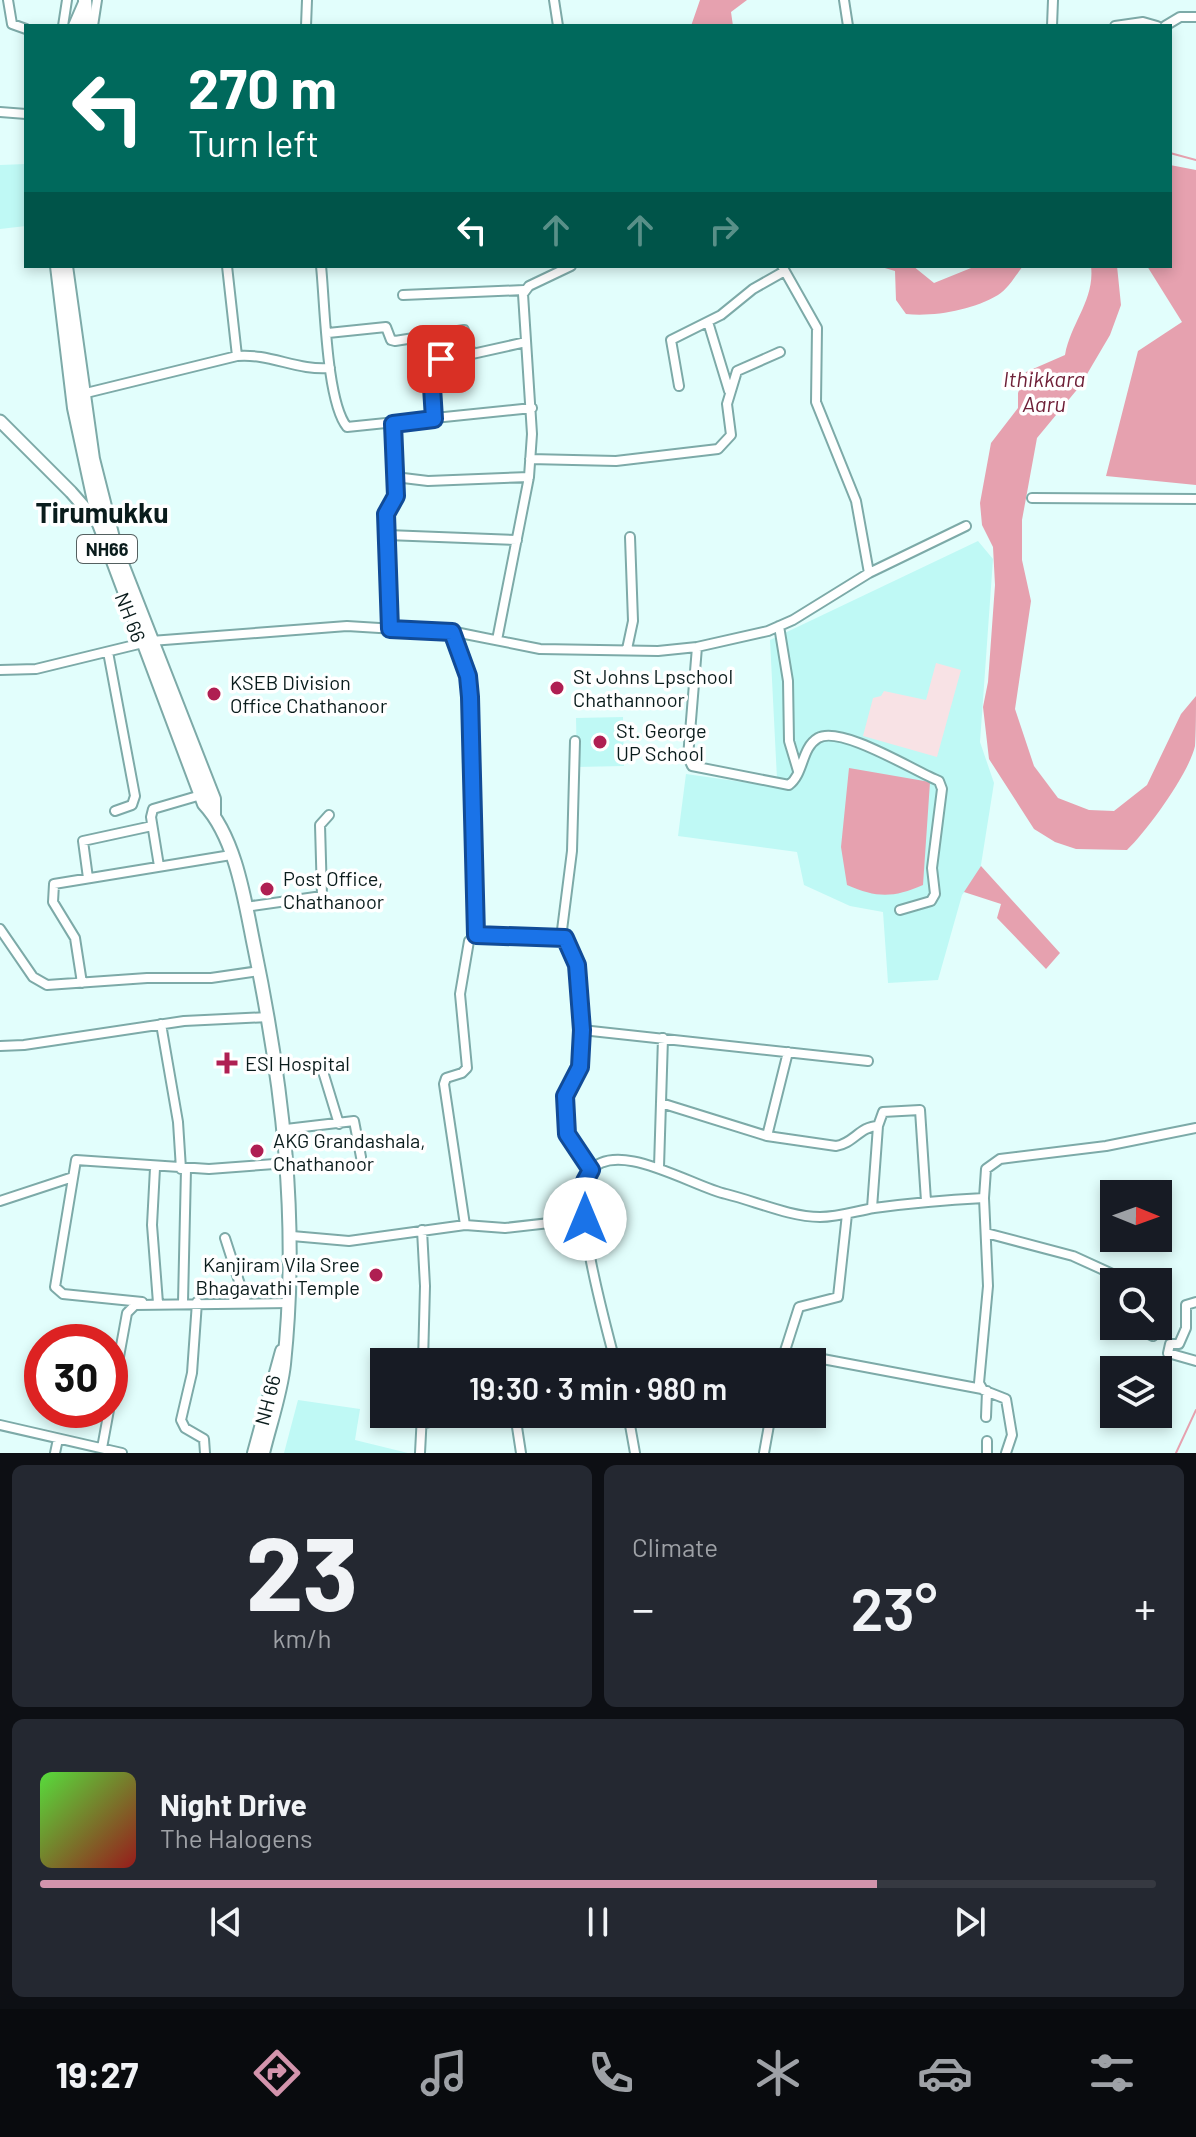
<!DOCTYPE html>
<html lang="en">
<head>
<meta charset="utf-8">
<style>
	body { margin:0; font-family:Barlow,sans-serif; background:#242831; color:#f1f3f6; height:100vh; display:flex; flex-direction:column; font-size:30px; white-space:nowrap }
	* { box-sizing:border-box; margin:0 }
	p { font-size:26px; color:#9ea1a6 }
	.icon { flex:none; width:44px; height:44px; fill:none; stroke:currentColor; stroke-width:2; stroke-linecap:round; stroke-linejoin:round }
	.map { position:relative; height:1453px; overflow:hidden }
	.details { display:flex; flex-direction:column; gap:12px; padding:12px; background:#0d0f14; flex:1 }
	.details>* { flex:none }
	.banner { position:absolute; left:24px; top:24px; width:1148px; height:244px; border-radius:0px; box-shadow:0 4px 12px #0003; background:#00695c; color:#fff; overflow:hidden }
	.needle { width:52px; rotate:91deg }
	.tools { position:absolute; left:1100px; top:1180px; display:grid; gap:16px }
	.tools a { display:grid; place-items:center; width:72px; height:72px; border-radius:0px; background:#171b24; box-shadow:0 4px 12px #0003; font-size:40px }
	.speed { position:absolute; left:24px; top:1324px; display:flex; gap:16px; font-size:40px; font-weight:700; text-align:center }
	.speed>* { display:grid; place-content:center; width:104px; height:104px; border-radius:50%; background:#171b24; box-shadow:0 4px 12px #0003; line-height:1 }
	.speed .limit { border:12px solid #d22; background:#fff; color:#111 }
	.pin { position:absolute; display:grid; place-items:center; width:68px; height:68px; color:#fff; margin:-34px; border-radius:16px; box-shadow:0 4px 12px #0006 }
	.me { position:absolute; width:88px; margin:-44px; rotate:0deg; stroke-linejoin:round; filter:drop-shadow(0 0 6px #0008) }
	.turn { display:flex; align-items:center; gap:28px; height:168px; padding:0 32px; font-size:36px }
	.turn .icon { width:104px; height:104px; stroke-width:2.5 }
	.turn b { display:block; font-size:56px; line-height:68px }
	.lanes { display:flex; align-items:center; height:76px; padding:0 32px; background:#0003; justify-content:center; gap:40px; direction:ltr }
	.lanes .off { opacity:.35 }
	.big { font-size:60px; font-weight:600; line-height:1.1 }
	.details .widget { flex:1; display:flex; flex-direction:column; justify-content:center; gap:12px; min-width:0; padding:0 28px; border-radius:12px; background:#242831 }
	.details .dial { align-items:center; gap:0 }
	.dial b { font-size:104px; line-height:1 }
	.song { display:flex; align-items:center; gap:24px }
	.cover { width:96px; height:96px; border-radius:12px; background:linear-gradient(135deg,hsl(110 70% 55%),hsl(0 70% 35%)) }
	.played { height:8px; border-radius:4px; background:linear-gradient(90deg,#d394ac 75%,#363941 75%) }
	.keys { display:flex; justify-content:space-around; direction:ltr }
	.heat { display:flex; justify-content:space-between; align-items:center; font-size:44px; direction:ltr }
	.details .tiles { flex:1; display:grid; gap:12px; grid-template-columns:1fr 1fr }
	.widget:last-child { grid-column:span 2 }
	.trip { position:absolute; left:370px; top:1348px; width:456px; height:80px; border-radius:0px; background:#171b24; box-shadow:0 4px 12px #0003; font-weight:600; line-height:80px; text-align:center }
	.dock { display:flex; height:128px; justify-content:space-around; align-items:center; background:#090b0e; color:#9ea1a6 }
	.dock .icon { width:56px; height:56px }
	.dock .on { color:#d394ac }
	.dock b { font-size:36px; color:#f1f3f6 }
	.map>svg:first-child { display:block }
	.built { fill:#bff9f5 }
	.green { fill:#f8e2e5 }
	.water { fill:#e6a1af }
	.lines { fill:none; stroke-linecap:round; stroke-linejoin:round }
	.stream { stroke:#e6a1af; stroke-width:2 }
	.minor-casing { stroke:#7daaa8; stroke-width:12 }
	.secondary-casing { stroke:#7daaa8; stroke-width:15 }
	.trunk-casing { stroke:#7daaa8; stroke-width:16 }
	.minor { stroke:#fff; stroke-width:8 }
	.secondary { stroke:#fff; stroke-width:11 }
	.trunk { stroke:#fff; stroke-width:12 }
	.route-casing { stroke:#114b97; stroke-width:20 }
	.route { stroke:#1a73e8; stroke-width:14 }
	.poi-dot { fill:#af1f52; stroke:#fff; stroke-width:3 }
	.labels { text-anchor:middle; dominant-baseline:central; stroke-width:7; stroke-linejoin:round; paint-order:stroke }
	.shield { fill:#fff; stroke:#546060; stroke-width:2 }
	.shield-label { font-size:18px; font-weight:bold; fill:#0a1c1c }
	.street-label { font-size:20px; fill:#0a1c1c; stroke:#fff }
	.poi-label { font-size:20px; fill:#0a1c1c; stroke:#fff; text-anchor:start }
	.water-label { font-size:22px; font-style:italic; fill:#6f2038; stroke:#fff }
	.district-label { font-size:28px; font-weight:bold; fill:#0a1c1c; stroke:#fff }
</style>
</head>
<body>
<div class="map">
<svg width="1196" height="1453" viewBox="0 0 1196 1453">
	<rect width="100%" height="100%" fill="#e2fefc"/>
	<path class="built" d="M26,164V226L0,229V165Z
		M978,541L993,559L980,742L994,783L980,871L962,895L938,980L888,983L883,912L850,906L804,885L797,852L678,836L686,774L772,786L777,779L770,640Z
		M623,717L624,766L577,767L576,718Z
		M298,1400L360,1409L355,1440L408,1453H284Z"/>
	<path class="green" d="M936,663L961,670L937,757L863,736L873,698L881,696L884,691L926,700Z"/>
	<path class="water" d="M700,0H747L731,12L733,26H691Z
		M1170,165L1196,170V485L1106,476L1138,351L1182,322L1147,266H1170Z
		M878,266H913L934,283L976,266H1023C1016,275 1008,289 998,295C973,310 934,317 906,314L896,300L895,271Z
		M1091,266H1117L1121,305L1110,335L1080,386L1037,438L1022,520V560L1031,601L1015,709L1034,766L1058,798L1089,810L1114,811L1147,785L1181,714L1196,696C1196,712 1196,731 1195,746C1189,773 1148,830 1127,850L1076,849L1055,842L1034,829L989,759L983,707L988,682L995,585L993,547L982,525L980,503L991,443L1018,408V393L1026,372L1065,355C1071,322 1095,300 1091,266Z
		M849,768L930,782L923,885C893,898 877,898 847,885L841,847Z
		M981,866L1060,953L1046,969L997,918L1001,904L964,892Z"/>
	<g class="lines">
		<path class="stream" d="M1170,153L1196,160
			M1176,1453L1196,1410"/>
		<g class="minor-casing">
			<path id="minor" d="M8,0L12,24L26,29
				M554,0L558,26
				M844,0L848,26
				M63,26L67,0
				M93,26L97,0
				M306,26L307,0
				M1052,26L1053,0
				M1115,26L1143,22L1157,26
				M1165,26L1180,17H1196
				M0,112L26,114
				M227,266L237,356
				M321,266C325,303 326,401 347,427L532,408
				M782,266L817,328L816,402L856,501L869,573L966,526
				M403,295L524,290
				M708,322L729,391
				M328,333L386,327L391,340L395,341L464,330L471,353
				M679,386L671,340L721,315L753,289L783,272
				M82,394L237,356C269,353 298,371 330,368
				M434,419L431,377L436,362L526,342
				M530,459L616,461L718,449L731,435L727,404L737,371L780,352
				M395,477L428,481L529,477
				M1032,498L1196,499
				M387,535L517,540
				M779,626L788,681L789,741L798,771
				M390,629L386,514L396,496L393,424
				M452,632L468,680L476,935L469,941L460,994L467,1068L462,1073L446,1078L444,1084L465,1225
				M497,640L529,477L532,434L523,294L529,286L571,266
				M697,647L688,757L692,766L789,785C804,774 801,748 818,738C841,725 914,771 939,781L942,789L932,868L935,894L931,901L900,910
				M627,649L633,621L630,537
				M108,652L135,796L132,805L115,811
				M0,670L36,669L151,641L347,626L460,633L540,649L658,651L697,647L768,631L793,620L869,573
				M575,741L572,851L561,938H565L577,965L582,1030L580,1067L565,1096L567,1134L591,1170
				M159,866L151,817L153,809L201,795
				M88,878L83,841L152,826
				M245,907L322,896L320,825L329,815
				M0,929L33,977L47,985L147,978H211L259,971
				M476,935L517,934L561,938
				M82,983L75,938L53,902L54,884L231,855
				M161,1024L178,1122L181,1169
				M582,1030L868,1061
				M0,1046L24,1045L184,1021L269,1017
				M321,1065L339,1124
				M661,1103L767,1136L836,1146C853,1144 860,1126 878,1126L883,1112L920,1110L926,1201
				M286,1129L354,1121L361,1157
				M767,1136L788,1052
				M659,1167L663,1038
				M155,1168L152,1225L158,1303
				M984,1198L988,1286L979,1383L983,1390L1006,1399L1012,1435L1006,1453
				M0,1201L73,1177
				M872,1208L878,1126
				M422,1230L425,1286L423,1362
				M986,1233L1073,1256L1130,1282
				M292,1236L349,1241L465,1225L505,1228L585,1219
				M225,1238L246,1303
				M142,1302L63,1294L55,1287L76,1160L209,1169L288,1163
				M183,1302L186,1169
				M197,1302L192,1373L181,1420L185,1428L204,1439L205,1453
				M1196,1302L1186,1305V1328L1179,1344H1170L1168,1353L1196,1361
				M1132,1326L1153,1336
				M783,1357L799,1307L838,1297L847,1214
				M615,1362C607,1328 569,1199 589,1172C616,1137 693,1187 726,1194C755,1201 790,1217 820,1217C839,1217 856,1211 874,1208C911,1203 947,1200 984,1198L986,1169L1000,1159L1106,1146L1196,1128
				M780,1362L786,1355L796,1354L982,1389
				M110,1406L127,1313L135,1305L289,1303
				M515,1414L521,1453
				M628,1414L635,1453
				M986,1417L987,1391
				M421,1424L467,1414
				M0,1425L122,1453
				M987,1441V1453
				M102,1448L109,1410
				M55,1453L58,1439
				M420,1453L422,1414
				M764,1453L771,1414"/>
		</g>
		<g class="secondary-casing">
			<path id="secondary" d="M0,421L71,492L99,524"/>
		</g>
		<g class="trunk-casing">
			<path id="trunk" d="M85,0L87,26
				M75,26L85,3
				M57,266L74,408L99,524L204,804C236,838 245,902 254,946C283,1086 299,1222 284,1364C281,1393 270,1424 263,1453
				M66,266L93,459L115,546L214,799V815
				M254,1453L282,1351"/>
		</g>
		<use href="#minor" class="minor"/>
		<use href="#secondary" class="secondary"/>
		<use href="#trunk" class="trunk"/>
	</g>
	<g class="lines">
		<g class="route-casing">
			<path id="route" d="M441,359L431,371L434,419L393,424L396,496L386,514L390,629L452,632L468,676L470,697L476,935L565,938L577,965L582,1030L580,1067L565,1096L567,1134L591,1170L585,1181V1219"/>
		</g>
		<use href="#route" class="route"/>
	</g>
	<g class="poi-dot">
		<circle cx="557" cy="688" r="8"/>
		<circle cx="214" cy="694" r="8"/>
		<circle cx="600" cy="742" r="8"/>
		<circle cx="267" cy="889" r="8"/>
		<path d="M223 1051h8v8h8v8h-8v8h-8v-8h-8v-8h8z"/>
		<circle cx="257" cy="1151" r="8"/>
		<circle cx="376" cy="1275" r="8"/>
	</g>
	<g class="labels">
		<rect class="shield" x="77" y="535" width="60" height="28" rx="6"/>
		<g class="shield-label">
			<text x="107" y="549">NH66</text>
		</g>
		<g class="street-label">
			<text transform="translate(131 617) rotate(69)">NH 66</text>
			<text transform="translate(267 1400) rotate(-76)">NH 66</text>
		</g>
		<g class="poi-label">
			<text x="573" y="676">St Johns Lpschool<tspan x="573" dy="23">Chathannoor</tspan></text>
			<text x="230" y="682">KSEB Division<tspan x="230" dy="23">Office Chathanoor</tspan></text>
			<text x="616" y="730">St. George<tspan x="616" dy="23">UP School</tspan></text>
			<text x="283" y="878">Post Office,<tspan x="283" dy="23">Chathanoor</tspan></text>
			<text x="245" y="1063">ESI Hospital</text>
			<text x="273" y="1140">AKG Grandashala,<tspan x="273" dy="23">Chathanoor</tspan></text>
			<text x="360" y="1264" text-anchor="end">Kanjiram Vila Sree<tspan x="360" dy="23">Bhagavathi Temple</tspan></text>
		</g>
		<g class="water-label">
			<text x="1044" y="378">Ithikkara<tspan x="1044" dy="25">Aaru</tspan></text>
		</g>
		<g class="district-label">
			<text x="102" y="512">Tirumukku</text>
		</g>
	</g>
</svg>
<div class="tools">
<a><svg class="needle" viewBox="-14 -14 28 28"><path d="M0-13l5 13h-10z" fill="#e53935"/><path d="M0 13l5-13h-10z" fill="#9ea1a6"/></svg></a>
<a><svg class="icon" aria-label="search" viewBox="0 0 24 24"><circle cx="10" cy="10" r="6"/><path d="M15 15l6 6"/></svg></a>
<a><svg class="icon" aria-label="layers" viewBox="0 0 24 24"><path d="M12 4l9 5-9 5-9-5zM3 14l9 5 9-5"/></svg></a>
</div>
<div class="speed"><div class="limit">30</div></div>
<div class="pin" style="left:441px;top:359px;background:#d93025"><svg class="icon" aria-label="arrive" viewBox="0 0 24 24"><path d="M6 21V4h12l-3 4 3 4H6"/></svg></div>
<svg class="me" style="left:585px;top:1219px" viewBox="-20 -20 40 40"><circle r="19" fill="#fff"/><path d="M0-13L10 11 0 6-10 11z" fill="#1a73e8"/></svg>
<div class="trip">19:30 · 3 min · 980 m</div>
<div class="banner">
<div class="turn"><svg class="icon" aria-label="left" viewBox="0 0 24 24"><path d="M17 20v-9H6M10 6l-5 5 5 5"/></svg><div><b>270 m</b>Turn left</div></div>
<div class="lanes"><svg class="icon" aria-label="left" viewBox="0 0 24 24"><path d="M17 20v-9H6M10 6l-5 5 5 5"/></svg><svg class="icon off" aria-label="ahead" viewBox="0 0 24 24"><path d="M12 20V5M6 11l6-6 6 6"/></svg><svg class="icon off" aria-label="ahead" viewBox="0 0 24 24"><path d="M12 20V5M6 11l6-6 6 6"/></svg><svg class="icon off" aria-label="right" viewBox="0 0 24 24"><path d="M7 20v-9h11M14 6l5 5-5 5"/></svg></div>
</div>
</div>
<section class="details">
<div class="tiles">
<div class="widget dial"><b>23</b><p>km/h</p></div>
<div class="widget"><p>Climate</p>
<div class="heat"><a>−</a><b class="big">23°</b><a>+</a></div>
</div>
<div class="widget">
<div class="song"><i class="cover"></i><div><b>Night Drive</b><p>The Halogens</p></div></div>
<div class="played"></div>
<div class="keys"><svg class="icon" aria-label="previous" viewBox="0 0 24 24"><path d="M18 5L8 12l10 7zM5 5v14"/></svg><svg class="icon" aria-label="pause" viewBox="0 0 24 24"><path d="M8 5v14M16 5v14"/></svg><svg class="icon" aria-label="next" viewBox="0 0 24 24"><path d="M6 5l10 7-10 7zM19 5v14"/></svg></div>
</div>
</div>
</section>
<nav class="dock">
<b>19:27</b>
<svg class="icon on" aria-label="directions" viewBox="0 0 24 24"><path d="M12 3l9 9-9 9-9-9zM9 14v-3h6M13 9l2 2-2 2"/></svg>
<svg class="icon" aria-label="music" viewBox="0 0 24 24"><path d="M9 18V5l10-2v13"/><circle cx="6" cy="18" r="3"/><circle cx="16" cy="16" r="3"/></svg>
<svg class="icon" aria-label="phone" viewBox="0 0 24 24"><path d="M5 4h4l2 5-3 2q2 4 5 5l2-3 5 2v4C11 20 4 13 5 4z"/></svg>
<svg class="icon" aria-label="climate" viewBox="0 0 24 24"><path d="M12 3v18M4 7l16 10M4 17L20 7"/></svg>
<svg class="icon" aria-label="car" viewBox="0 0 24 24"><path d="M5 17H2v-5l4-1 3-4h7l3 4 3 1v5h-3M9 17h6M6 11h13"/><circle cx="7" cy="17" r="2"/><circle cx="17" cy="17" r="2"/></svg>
<svg class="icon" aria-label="filters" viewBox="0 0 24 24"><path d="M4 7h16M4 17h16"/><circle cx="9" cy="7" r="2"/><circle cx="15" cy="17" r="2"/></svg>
</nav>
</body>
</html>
